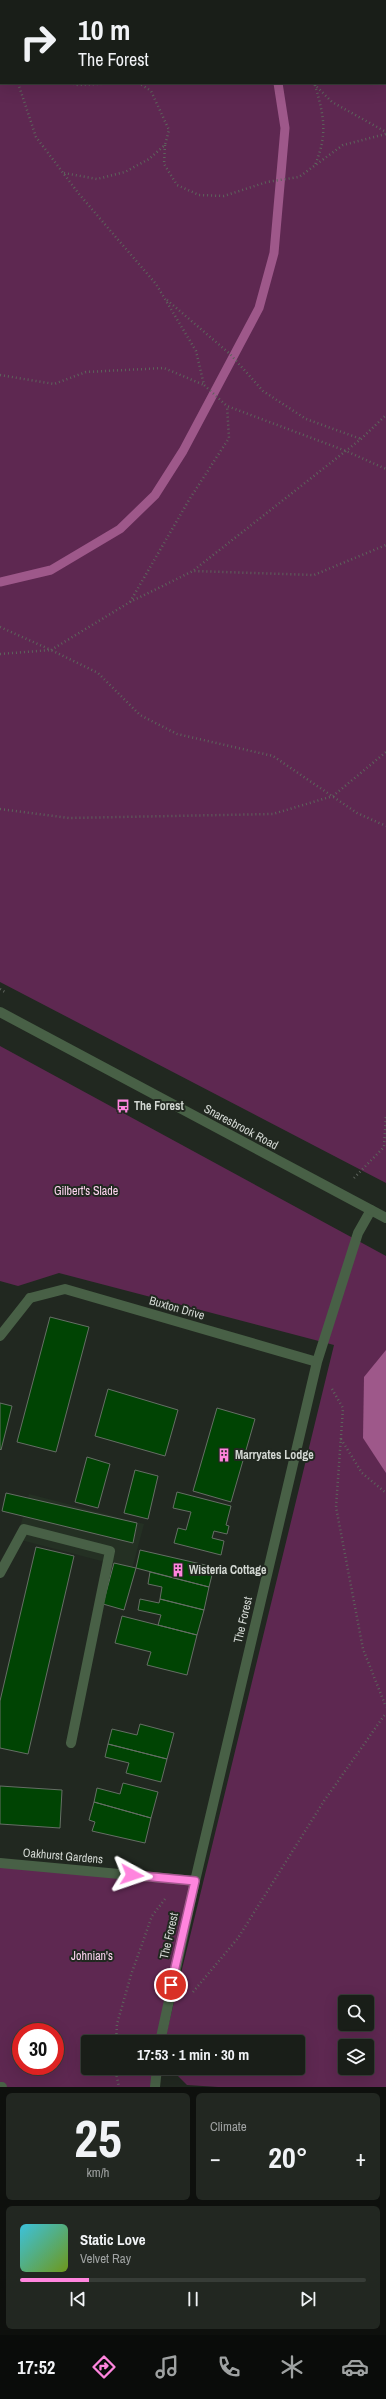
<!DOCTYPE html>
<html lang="en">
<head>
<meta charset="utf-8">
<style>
	body { margin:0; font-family:"Archivo Narrow",sans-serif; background:#222721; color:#f1f3f6; height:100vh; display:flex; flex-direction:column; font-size:15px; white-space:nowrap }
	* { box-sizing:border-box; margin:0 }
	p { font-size:13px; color:#9fa2a2 }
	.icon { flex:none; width:22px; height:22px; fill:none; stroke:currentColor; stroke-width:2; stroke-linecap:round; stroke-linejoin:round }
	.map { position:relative; height:2087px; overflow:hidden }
	.drawer { display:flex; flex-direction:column; gap:6px; padding:6px; background:#0e100d; flex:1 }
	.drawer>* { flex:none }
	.guide { position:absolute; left:0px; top:0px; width:386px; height:84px; box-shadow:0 4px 16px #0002,0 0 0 1px #373c37; background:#191e18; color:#f1f3f6; overflow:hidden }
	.fabs { position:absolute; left:338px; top:1995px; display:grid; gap:8px }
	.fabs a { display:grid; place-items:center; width:36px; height:36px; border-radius:4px; background:#191e18; box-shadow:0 4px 16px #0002,0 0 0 1px #373c37; font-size:20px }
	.speed { position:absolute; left:12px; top:2023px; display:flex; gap:8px; font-size:20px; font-weight:700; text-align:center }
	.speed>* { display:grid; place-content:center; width:52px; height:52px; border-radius:50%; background:#191e18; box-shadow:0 4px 16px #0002,0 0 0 1px #373c37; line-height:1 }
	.speed .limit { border:6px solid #d22; background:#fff; color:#111 }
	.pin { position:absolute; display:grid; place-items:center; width:34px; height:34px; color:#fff; margin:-17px; border:2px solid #fff; border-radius:50%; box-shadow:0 1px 4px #0007 }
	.me { position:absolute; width:44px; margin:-22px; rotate:95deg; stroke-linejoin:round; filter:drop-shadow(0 0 3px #0008) }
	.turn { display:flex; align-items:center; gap:14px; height:84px; padding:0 12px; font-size:18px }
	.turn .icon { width:52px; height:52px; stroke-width:2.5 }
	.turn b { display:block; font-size:28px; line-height:34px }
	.big { font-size:30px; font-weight:700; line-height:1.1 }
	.drawer .widget { flex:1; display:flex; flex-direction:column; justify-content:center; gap:6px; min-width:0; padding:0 14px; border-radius:6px; background:#222721 }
	.drawer .dial { align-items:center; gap:0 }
	.dial b { font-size:52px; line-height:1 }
	.song { display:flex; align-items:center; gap:12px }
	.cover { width:48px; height:48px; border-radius:6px; background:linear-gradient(135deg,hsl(190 70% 55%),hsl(80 70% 35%)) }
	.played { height:4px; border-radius:2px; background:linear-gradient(90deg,#ff85de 20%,#373c37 20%) }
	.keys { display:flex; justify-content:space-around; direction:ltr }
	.heat { display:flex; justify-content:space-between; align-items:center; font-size:22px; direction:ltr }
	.drawer .tiles { flex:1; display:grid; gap:6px; grid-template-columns:1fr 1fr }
	.widget:last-child { grid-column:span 2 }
	.trip { position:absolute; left:81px; top:2035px; width:224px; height:40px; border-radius:4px; background:#191e18; box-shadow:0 4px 16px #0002,0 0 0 1px #373c37; font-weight:700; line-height:40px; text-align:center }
	.tabs { display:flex; height:64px; justify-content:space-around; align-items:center; background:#0a0c0a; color:#9fa2a2 }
	.tabs .icon { width:28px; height:28px }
	.tabs .on { color:#ff85de }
	.tabs b { font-size:18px; color:#f1f3f6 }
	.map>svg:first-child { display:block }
	.built { fill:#243023 }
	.green { fill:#5e2851; fill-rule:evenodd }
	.water { fill:#9e588a }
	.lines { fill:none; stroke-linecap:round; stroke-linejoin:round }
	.stream { stroke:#9e588a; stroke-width:9 }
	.building { fill:#004403; stroke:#656e65 }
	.path { stroke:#5d635c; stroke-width:2.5; stroke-dasharray:1 3; stroke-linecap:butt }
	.service { stroke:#486046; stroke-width:10 }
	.minor { stroke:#486046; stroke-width:10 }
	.tertiary { stroke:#486046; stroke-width:10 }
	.route-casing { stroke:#a65690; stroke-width:10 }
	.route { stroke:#ff85de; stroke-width:7 }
	.labels { text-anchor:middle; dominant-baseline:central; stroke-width:4; stroke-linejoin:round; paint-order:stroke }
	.poi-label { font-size:12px; font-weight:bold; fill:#d3d8d3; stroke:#212820; text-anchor:start }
	.street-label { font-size:12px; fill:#d3d8d3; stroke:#212820 }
	.park-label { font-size:12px; fill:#fcd3ee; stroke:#212820 }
</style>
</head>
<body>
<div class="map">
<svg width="386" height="2087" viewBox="0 0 386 2087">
	<rect width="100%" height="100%" fill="#212820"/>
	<path class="built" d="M29,1494L144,1524L132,1569L17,1539Z"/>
	<path class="green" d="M0,0H386V1183L0,982ZM1,1H385V83H1Z
		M0,1046L386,1256V2087H218L187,2085L170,2068H298V2042H165V2039L334,1345L59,1273L18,1286L0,1281ZM345,2002H367V2024H345ZM345,2046H367V2068H345Z
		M0,1863L195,1881L160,2042H88V2068H157L155,2087H0ZM21,2032H55V2066H21Z"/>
	<path class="water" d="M386,1350V1473L363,1438L364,1377Z"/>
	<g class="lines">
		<path class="stream" d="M361,1L362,0
			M0,582L51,570L120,529L155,495L183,451L259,308L274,253L285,128L278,83"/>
	</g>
	<path class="building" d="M50,1317L89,1327L56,1452L17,1442Z
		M108,1389L178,1410L165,1456L95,1436Z
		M0,1403L12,1406L1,1450L0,1449Z
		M217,1408L255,1419L231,1502L193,1491Z
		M87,1457L110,1464L98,1508L75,1502Z
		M135,1470L158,1476L148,1519L124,1513Z
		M177,1492L231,1506L226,1525L229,1526L227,1534L214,1531L212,1538L224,1541L221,1555L174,1543L178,1528L186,1530L191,1512L173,1508Z
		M6,1493L137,1523L133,1543L2,1511Z
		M36,1547L74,1556L28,1754L0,1748V1701Z
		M140,1550L214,1567L209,1587L136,1568Z
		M114,1563L136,1568L124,1610L103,1604Z
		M150,1572L209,1587L204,1610L160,1599L162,1587L148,1584Z
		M140,1599L159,1603L160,1599L204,1610L197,1635L158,1625L161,1615L138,1610Z
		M122,1616L197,1635L187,1675L147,1665L151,1652L115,1643Z
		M140,1724L174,1733L167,1759L108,1744L112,1729L137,1735Z
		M108,1744L167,1759L161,1782L126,1773L129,1763L105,1757Z
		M123,1783L158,1792L151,1818L94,1802L97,1788L120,1794Z
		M0,1786L62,1790L60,1828L0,1824Z
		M94,1802L151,1818L145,1843L92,1831L95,1822L89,1820Z"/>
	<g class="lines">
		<path class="path" d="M273,0V1
			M0,37L1,40
			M18,83L36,137L79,194L156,284L196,351L204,385L227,406L346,451L386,469
			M69,83L78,85L119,83
			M314,84L332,102L386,132
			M315,85C324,116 328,134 315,165
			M165,145L164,164L177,185L199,195L224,196L267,182L299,177L343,145L386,134
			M64,173L97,179L125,172L149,159L165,145L169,130L151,91L139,83
			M167,300L230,354L263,391L306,419L361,439
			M0,375L54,384L86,372L164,368L204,385
			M194,570L361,439L386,415
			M130,602L189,500L229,438L227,406
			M0,627L51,650L130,602L193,571L314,575L386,545
			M0,654L51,650L98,673L140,715L177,734L273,756L357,813L386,826
			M0,809L69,818L273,814L333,796L386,752
			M0,989L5,992
			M354,1178L384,1147L386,1115
			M332,1389L343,1408L336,1507L363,1649L386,1707
			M341,1439L362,1473L386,1493
			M193,1992L238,1938L324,1801L386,1713
			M116,2042L117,2024L131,1975L152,1916L165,1899
			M115,2068L119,2087"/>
		<path class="service" d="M0,1336L30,1298
			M0,1573L24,1529L110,1551L71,1743"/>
		<path class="minor" d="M30,1298L65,1289L317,1362
			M0,1863L195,1881
			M160,2042L195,1881L317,1362L358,1233L371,1210
			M0,2087H2
			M155,2087L157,2068"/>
		<path class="tertiary" d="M0,1012L386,1218"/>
	</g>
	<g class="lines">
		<g class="route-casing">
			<path id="route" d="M132,1875L195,1881L171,1985"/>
		</g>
		<use href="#route" class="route"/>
	</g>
	<defs>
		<g id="bus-bare" transform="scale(1.08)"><path d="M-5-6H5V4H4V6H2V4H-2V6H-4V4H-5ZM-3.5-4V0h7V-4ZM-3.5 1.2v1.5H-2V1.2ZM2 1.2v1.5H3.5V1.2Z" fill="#ff85de" stroke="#212820" stroke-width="2.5" paint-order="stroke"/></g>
		<g id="building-bare" transform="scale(1.08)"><path d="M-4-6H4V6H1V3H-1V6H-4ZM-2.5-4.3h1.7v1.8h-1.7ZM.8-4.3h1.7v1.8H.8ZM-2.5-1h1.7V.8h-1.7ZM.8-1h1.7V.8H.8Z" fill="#ff85de" stroke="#212820" stroke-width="2.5" paint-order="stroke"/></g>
	</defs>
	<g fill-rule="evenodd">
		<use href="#bus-bare" x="123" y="1106"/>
		<use href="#building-bare" x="224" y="1455"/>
		<use href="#building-bare" x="178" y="1570"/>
	</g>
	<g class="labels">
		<g class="poi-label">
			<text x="134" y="1106">The Forest</text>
			<text x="235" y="1455">Marryates Lodge</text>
			<text x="189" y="1570">Wisteria Cottage</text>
		</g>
		<g class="street-label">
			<text transform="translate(241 1127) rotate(28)">Snaresbrook Road</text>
			<text transform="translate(177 1308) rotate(16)">Buxton Drive</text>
			<text transform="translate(243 1620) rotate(-77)">The Forest</text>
			<text transform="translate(63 1856) rotate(5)">Oakhurst Gardens</text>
			<text transform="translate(169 1936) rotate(-77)">The Forest</text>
		</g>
		<g class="park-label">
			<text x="86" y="1191">Gilbert's Slade</text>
			<text x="92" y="1956">Johnian's</text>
		</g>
	</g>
</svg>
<div class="fabs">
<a><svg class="icon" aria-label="search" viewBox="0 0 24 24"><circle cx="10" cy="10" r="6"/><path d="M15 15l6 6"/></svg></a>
<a><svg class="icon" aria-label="layers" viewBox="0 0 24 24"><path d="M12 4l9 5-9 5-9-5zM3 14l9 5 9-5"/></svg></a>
</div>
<div class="speed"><div class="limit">30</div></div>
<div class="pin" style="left:171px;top:1985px;background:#d93025"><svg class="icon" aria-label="arrive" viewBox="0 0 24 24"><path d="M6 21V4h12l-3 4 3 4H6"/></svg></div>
<svg class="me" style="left:132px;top:1875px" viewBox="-20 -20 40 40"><path d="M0-17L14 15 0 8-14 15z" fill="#ff85de" stroke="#fff" stroke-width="4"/></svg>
<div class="trip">17:53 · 1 min · 30 m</div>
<div class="guide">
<div class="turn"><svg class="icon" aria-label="right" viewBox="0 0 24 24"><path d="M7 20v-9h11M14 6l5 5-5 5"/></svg><div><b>10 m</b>The Forest</div></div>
</div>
</div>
<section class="drawer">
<div class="tiles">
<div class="widget dial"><b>25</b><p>km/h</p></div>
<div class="widget"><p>Climate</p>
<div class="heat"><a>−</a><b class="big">20°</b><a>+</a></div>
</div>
<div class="widget">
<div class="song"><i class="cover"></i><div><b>Static Love</b><p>Velvet Ray</p></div></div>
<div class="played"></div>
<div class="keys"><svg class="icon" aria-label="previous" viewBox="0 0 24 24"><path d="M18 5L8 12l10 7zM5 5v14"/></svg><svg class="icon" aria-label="pause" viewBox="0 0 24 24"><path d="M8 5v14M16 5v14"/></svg><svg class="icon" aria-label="next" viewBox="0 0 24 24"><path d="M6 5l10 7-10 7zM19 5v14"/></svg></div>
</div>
</div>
</section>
<nav class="tabs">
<b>17:52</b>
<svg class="icon on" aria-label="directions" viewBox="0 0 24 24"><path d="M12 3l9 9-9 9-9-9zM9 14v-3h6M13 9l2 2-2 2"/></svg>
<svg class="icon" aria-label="music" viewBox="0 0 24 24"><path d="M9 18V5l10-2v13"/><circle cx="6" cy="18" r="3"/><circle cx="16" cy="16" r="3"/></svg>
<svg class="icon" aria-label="phone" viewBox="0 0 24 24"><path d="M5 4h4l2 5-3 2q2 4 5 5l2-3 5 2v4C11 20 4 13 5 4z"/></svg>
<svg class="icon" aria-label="climate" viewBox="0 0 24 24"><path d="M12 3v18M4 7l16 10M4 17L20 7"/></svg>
<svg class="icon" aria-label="car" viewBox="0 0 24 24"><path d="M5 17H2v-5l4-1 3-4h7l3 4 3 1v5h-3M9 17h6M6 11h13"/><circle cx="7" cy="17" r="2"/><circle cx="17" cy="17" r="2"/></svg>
</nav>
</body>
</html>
